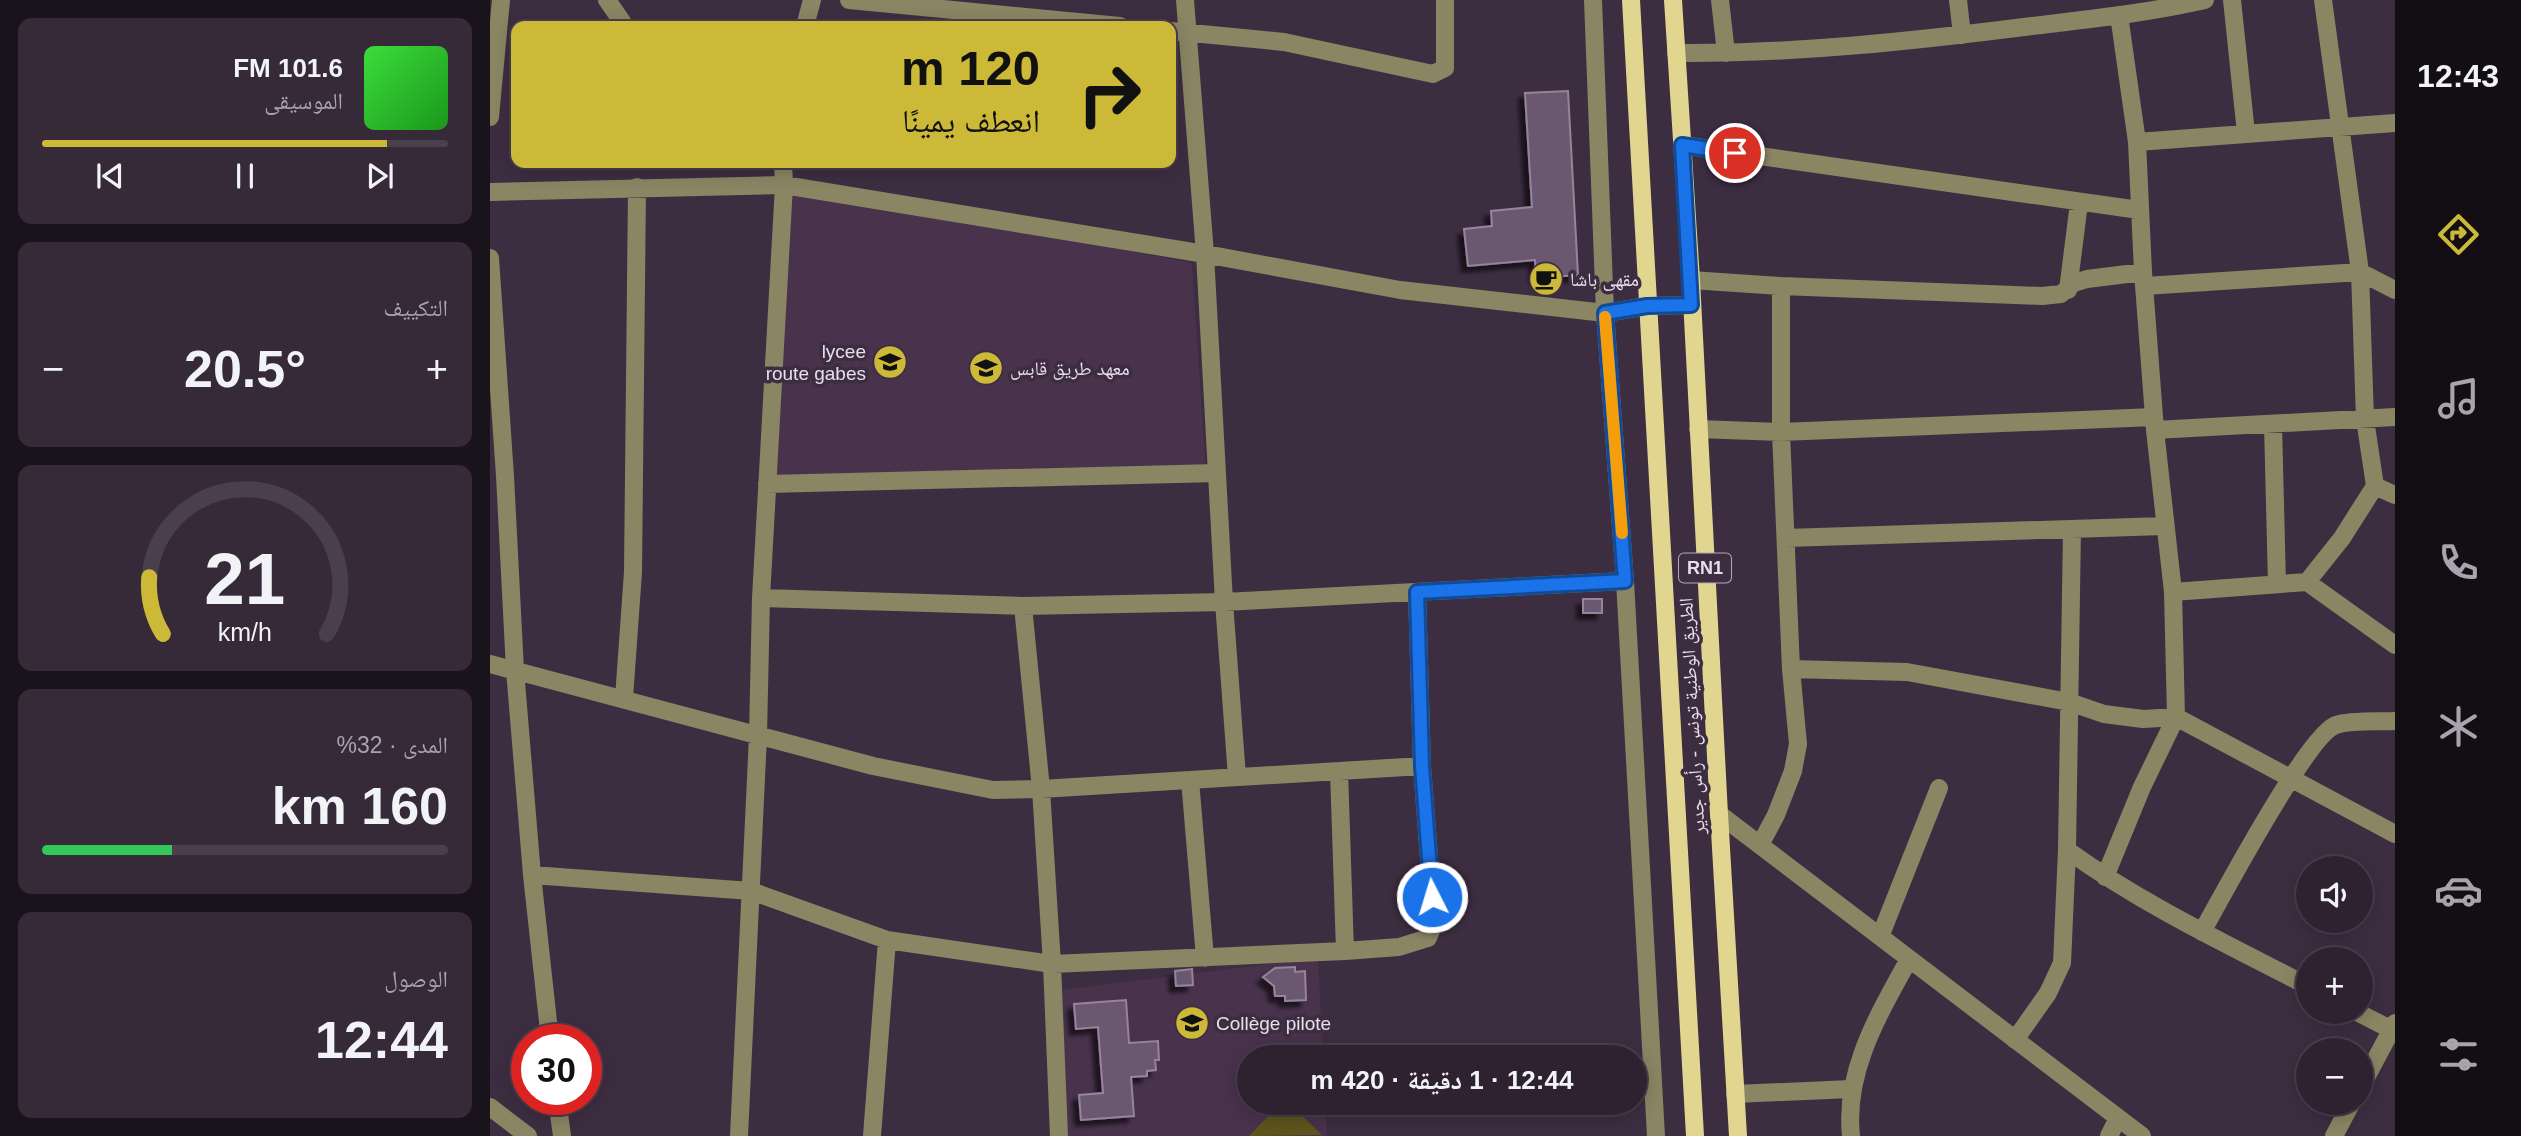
<!DOCTYPE html>
<html lang="ar">
<head>
<meta charset="utf-8">
<style>
	body { margin:0; font-family:Arial,"Noto Naskh Arabic",sans-serif; background:#362a39; color:#f1f3f6; direction:rtl; height:100vh; display:flex; flex-direction:column; font-size:26px; white-space:nowrap }
	* { box-sizing:border-box; margin:0 }
	p { font-size:23px; color:#a7a4ab }
	.icon { flex:none; width:38px; height:38px; fill:none; stroke:currentColor; stroke-width:2; stroke-linecap:round; stroke-linejoin:round }
	.map { position:relative; flex:1; overflow:hidden; direction:ltr }
	.details { display:flex; flex-direction:column; gap:18px; padding:18px; background:#19131b; width:490px }
	.details>* { flex:none }
	.top-card { position:absolute; left:21px; top:21px; width:665px; height:147px; border-radius:14px; box-shadow:0 4px 18px #0003,0 0 0 2px #493f4d; direction:rtl; background:#cdb938; color:#111; overflow:hidden }
	.buttons { position:absolute; left:1806px; top:856px; display:grid; gap:14px }
	.buttons a { display:grid; place-items:center; width:77px; height:77px; border-radius:50%; background:#2e2231; box-shadow:0 4px 18px #0003,0 0 0 2px #493f4d; font-size:35px }
	.speed { position:absolute; left:21px; top:1024px; display:flex; gap:14px; font-size:35px; font-weight:700; text-align:center }
	.speed>* { display:grid; place-content:center; width:91px; height:91px; border-radius:50%; background:#2e2231; box-shadow:0 4px 18px #0003,0 0 0 2px #493f4d; line-height:1 }
	.speed .limit { border:10px solid #d22; background:#fff; color:#111 }
	.pin { position:absolute; display:grid; place-items:center; width:60px; height:60px; color:#fff; margin:-30px; border:4px solid #fff; border-radius:50%; box-shadow:0 2px 7px #0007 }
	.me { position:absolute; width:77px; margin:-38px; rotate:355deg; stroke-linejoin:round; filter:drop-shadow(0 0 5px #0008) }
	.turn { display:flex; align-items:center; gap:24px; height:147px; padding:0 21px; font-size:32px }
	.turn .icon { width:91px; height:91px; stroke-width:2.5 }
	.turn b { display:block; font-size:49px; line-height:60px }
	.big { font-size:52px; font-weight:700; line-height:1.1 }
	.details .widget { flex:1; display:flex; flex-direction:column; justify-content:center; gap:10px; min-width:0; padding:0 24px; border-radius:14px; background:#362a39 }
	.details .dial { align-items:center; gap:0 }
	.dial svg { height:182px; overflow:visible; fill:none; stroke:#493f4d; stroke-width:7; stroke-linecap:round; text-anchor:middle }
	.dial text { fill:#f1f3f6; stroke:none }
	.song { display:flex; align-items:center; gap:21px }
	.cover { width:84px; height:84px; border-radius:10px; background:linear-gradient(135deg,hsl(120 70% 55%),hsl(120 70% 35%)) }
	.played { height:7px; border-radius:4px; background:linear-gradient(90deg,#cdb938 85%,#493f4d 85%) }
	.keys { display:flex; justify-content:space-around; direction:ltr }
	.heat { display:flex; justify-content:space-between; align-items:center; font-size:38px; direction:ltr }
	.charge { height:10px; border-radius:5px; background:linear-gradient(90deg,#34c759 32%,#493f4d 0) }
	.trip { position:absolute; left:747px; top:1045px; width:410px; height:70px; border-radius:35px; background:#2e2231; box-shadow:0 4px 18px #0003,0 0 0 2px #493f4d; font-weight:700; line-height:70px; text-align:center; direction:rtl }
	main { display:flex; flex:1; min-height:0 }
	.dock { display:flex; flex-direction:column; width:126px; justify-content:space-around; align-items:center; background:#120e14; color:#a7a4ab }
	.dock .icon { width:49px; height:49px }
	.dock .active { color:#cdb938 }
	.dock b { font-size:32px; color:#f1f3f6 }
	.map>svg:first-child { display:block }
	.built { fill:#48324c }
	.green { fill:#5e551c }
	.building { fill:#6b586f; stroke:#97839b; stroke-width:2; filter:url(#shadow) }
	.lines { fill:none; stroke-linecap:round; stroke-linejoin:round }
	.minor { stroke:#8a8563; stroke-width:18 }
	.major { stroke:#e1d58f; stroke-width:18 }
	.route-casing { stroke:#114b97; stroke-width:18 }
	.route { stroke:#1a73e8; stroke-width:12 }
	.slow { stroke:#f59e0b; stroke-width:12 }
	.labels { text-anchor:middle; dominant-baseline:central; stroke-width:7; stroke-linejoin:round; paint-order:stroke }
	.shield { fill:#3d2d41; stroke:#b5a9b9; stroke-width:2 }
	.shield-label { font-size:18px; font-weight:bold; fill:#e9deec }
	.poi-label { font-size:19px; fill:#e9deec; stroke:#3d2d41; text-anchor:start }
	.street-label { font-size:19px; fill:#e9deec; stroke:#3d2d41 }
</style>
</head>
<body>
<main>
<nav class="dock">
<b>12:43</b>
<svg class="icon active" aria-label="directions" viewBox="0 0 24 24"><path d="M12 3l9 9-9 9-9-9zM9 14v-3h6M13 9l2 2-2 2"/></svg>
<svg class="icon" aria-label="music" viewBox="0 0 24 24"><path d="M9 18V5l10-2v13"/><circle cx="6" cy="18" r="3"/><circle cx="16" cy="16" r="3"/></svg>
<svg class="icon" aria-label="phone" viewBox="0 0 24 24"><path d="M5 4h4l2 5-3 2q2 4 5 5l2-3 5 2v4C11 20 4 13 5 4z"/></svg>
<svg class="icon" aria-label="climate" viewBox="0 0 24 24"><path d="M12 3v18M4 7l16 10M4 17L20 7"/></svg>
<svg class="icon" aria-label="car" viewBox="0 0 24 24"><path d="M5 17H2v-5l4-1 3-4h7l3 4 3 1v5h-3M9 17h6M6 11h13"/><circle cx="7" cy="17" r="2"/><circle cx="17" cy="17" r="2"/></svg>
<svg class="icon" aria-label="filters" viewBox="0 0 24 24"><path d="M4 7h16M4 17h16"/><circle cx="9" cy="7" r="2"/><circle cx="15" cy="17" r="2"/></svg>
</nav>
<div class="map">
<svg width="1905" height="1136" viewBox="0 0 1905 1136">
	<defs>
		<filter id="shadow"><feDropShadow dx="-6" dy="6" stdDeviation="2" flood-color="#0009"/></filter>
	</defs>
	<rect width="100%" height="100%" fill="#3d2d41"/>
	<path class="built" d="M294,185L702,263L716,473L277,484Z
		M828,958L833,1057H760V1102L835,1103L837,1136H575L571,990Z"/>
	<path class="green" d="M792,1102L799,1103L832,1135L759,1136Z"/>
	<path class="building" d="M1078,91L1088,275L1046,278L1045,260L978,266L974,229L1002,226L1001,211L1042,207L1035,93Z
		M1093,599H1112V613H1093Z
		M805,967V972L815,971L816,1000L795,1001V996H785L784,986L773,977L785,968Z
		M702,969L703,985L686,986L685,971Z
		M636,1000L639,1043L668,1041L669,1060H665L666,1070L657,1071V1076L641,1077L644,1116L591,1120L589,1095L613,1093L608,1027L586,1029L584,1004Z"/>
	<g class="lines">
		<path class="minor" d="M117,0L135,26
			M359,0L630,26
			M695,0L715,254L734,602L747,777
			M1103,0L1115,313L1135,581L1166,1136
			M1230,0L1236,53
			M1468,0L1472,35
			M1742,0L1756,133
			M1833,0L1870,272L1875,419L1885,486
			M315,26L322,0
			M681,31L794,42L943,74L955,68V0
			M1186,53C1304,54 1424,41 1542,26C1600,19 1658,13 1715,0
			M0,117L11,0
			M1647,142L1905,123
			M1192,145L1649,210
			M0,192L294,185L715,254L910,290L1115,313L1157,306L1201,305
			M0,258L15,476L25,670L42,875L60,1040
			M1201,280L1291,286L1552,296L1571,294L1584,283L1597,279L1653,272
			M1655,286L1870,272L1905,290
			M1578,290L1589,203
			M1783,424L1787,584
			M1208,429L1291,432L1664,417
			M1665,430L1905,417
			M277,484L727,473
			M1296,538L1674,526
			M1817,582L1905,645
			M1683,592L1817,582L1852,538L1885,486L1905,495
			M271,598L533,606L734,602L1135,581
			M533,606L551,789L562,964L569,1136
			M0,664L383,766L503,790L551,789L932,766
			M1301,669L1417,672L1579,702L1614,714L1653,719L1686,717L1905,834
			M134,698L143,572L147,187
			M849,771L855,951
			M700,780L715,958
			M1229,814L1652,1136
			M1270,845L1286,815L1303,771L1308,744L1301,669L1291,432V286
			M1577,850C1652,904 1736,944 1818,986
			M42,875L261,891L397,940L562,964L855,951L909,947L938,938L944,923L932,766L927,592
			M1615,877L1652,787L1686,717L1683,592L1665,430L1653,272L1647,142L1629,15
			M1712,932C1731,898 1819,733 1846,725C1861,720 1888,722 1905,721
			M1390,937L1449,788
			M1867,1012L1902,1030
			M1525,1040L1558,993L1572,963L1577,850L1582,529
			M1871,1087L1905,1023
			M1245,1094L1361,1089
			M67,1099L72,1136
			M0,1107L38,1136
			M249,1136L268,736L271,598L294,185L293,163
			M382,1136L397,940
			M1361,1136C1354,1071 1389,1014 1419,959
			M1619,1136L1628,1118
			M1844,1136L1862,1102"/>
		<path class="major" d="M1141,0L1205,1136
			M1183,0L1201,280L1229,814L1248,1136"/>
	</g>
	<g class="lines">
		<g class="route-casing">
			<path id="route" d="M942,897L932,766L927,592L1135,581L1115,313L1157,306L1201,305L1192,145L1245,153"/>
		</g>
		<use href="#route" class="route"/>
		<path class="slow" d="M1115,317L1132,533"/>
	</g>
	<defs>
		<g id="cafe-disc" transform="scale(1.75)"><circle r="9.5" fill="#cdb938" stroke="#3d2d41"/><path d="M-5.5-4.5H6V0H3Q3 3.5 0 3.5H-2.5Q-5.5 3.5-5.5 0ZM3-3.2v2h1.7v-2ZM-6 4.5H4V6H-6Z" fill="#111"/></g>
		<g id="school-disc" transform="scale(1.75)"><circle r="9.5" fill="#cdb938" stroke="#3d2d41"/><path d="M0-5L7-2L0 1L-7-2ZM-4 1L0 2.5L4 1V4Q0 6-4 4Z" fill="#111"/></g>
	</defs>
	<g fill-rule="evenodd">
		<use href="#cafe-disc" x="1056" y="279"/>
		<use href="#school-disc" x="400" y="362"/>
		<use href="#school-disc" x="496" y="368"/>
		<use href="#school-disc" x="702" y="1023"/>
	</g>
	<g class="labels">
		<rect class="shield" x="1189" y="553.5" width="52" height="29" rx="5"/>
		<g class="shield-label">
			<text x="1215" y="568">RN1</text>
		</g>
		<g class="poi-label">
			<text x="1080" y="279">مقهى باشا</text>
			<text x="376" y="351" text-anchor="end">lycee<tspan x="376" dy="22">route gabes</tspan></text>
			<text x="520" y="368">معهد طريق قابس</text>
			<text x="726" y="1023">Collège pilote</text>
		</g>
		<g class="street-label">
			<text transform="translate(1202 716) rotate(-93)">الطريق الوطنية تونس - رأس جدير</text>
		</g>
	</g>
</svg>
<div class="buttons">
<a><svg class="icon" aria-label="sound" viewBox="0 0 24 24"><path d="M4 9h4l5-4v14l-5-4H4zM17 9q2 3 0 6"/></svg></a>
<a>+</a>
<a>−</a>
</div>
<div class="speed"><div class="limit">30</div></div>
<div class="pin" style="left:1245px;top:153px;background:#d93025"><svg class="icon" aria-label="arrive" viewBox="0 0 24 24"><path d="M6 21V4h12l-3 4 3 4H6"/></svg></div>
<svg class="me" style="left:942px;top:897px" viewBox="-20 -20 40 40"><circle r="17" fill="#1a73e8" stroke="#fff" stroke-width="3"/><path d="M0-11L8 9 0 5-8 9z" fill="#fff"/></svg>
<div class="trip">12:44 · 1 دقيقة · 420 m</div>
<div class="top-card">
<div class="turn"><svg class="icon" aria-label="right" viewBox="0 0 24 24"><path d="M7 20v-9h11M14 6l5 5-5 5"/></svg><div><b>120 m</b>انعطف يمينًا</div></div>
</div>
</div>
<section class="details">
<div class="widget">
<div class="song"><i class="cover"></i><div><b>101.6 FM</b><p>الموسيقى</p></div></div>
<div class="played"></div>
<div class="keys"><svg class="icon" aria-label="previous" viewBox="0 0 24 24"><path d="M18 5L8 12l10 7zM5 5v14"/></svg><svg class="icon" aria-label="pause" viewBox="0 0 24 24"><path d="M8 5v14M16 5v14"/></svg><svg class="icon" aria-label="next" viewBox="0 0 24 24"><path d="M6 5l10 7-10 7zM19 5v14"/></svg></div>
</div>
<div class="widget"><p>التكييف</p>
<div class="heat"><a>−</a><b class="big">20.5°</b><a>+</a></div>
</div>
<div class="widget dial"><svg viewBox="0 0 100 80">
<path d="M14 69A42 42 0 1 1 86 69"/>
<path d="M14 69A42 42 0 0 1 8 44" stroke="#cdb938"/>
<text x="50" y="56" font-size="32" font-weight="700">21</text>
<text x="50" y="72" font-size="11">km/h</text>
</svg></div>
<div class="widget"><p>المدى · 32%</p><b class="big">160 km</b><div class="charge"></div></div>
<div class="widget"><p>الوصول</p><b class="big">12:44</b></div>
</section>
</main>
</body>
</html>
